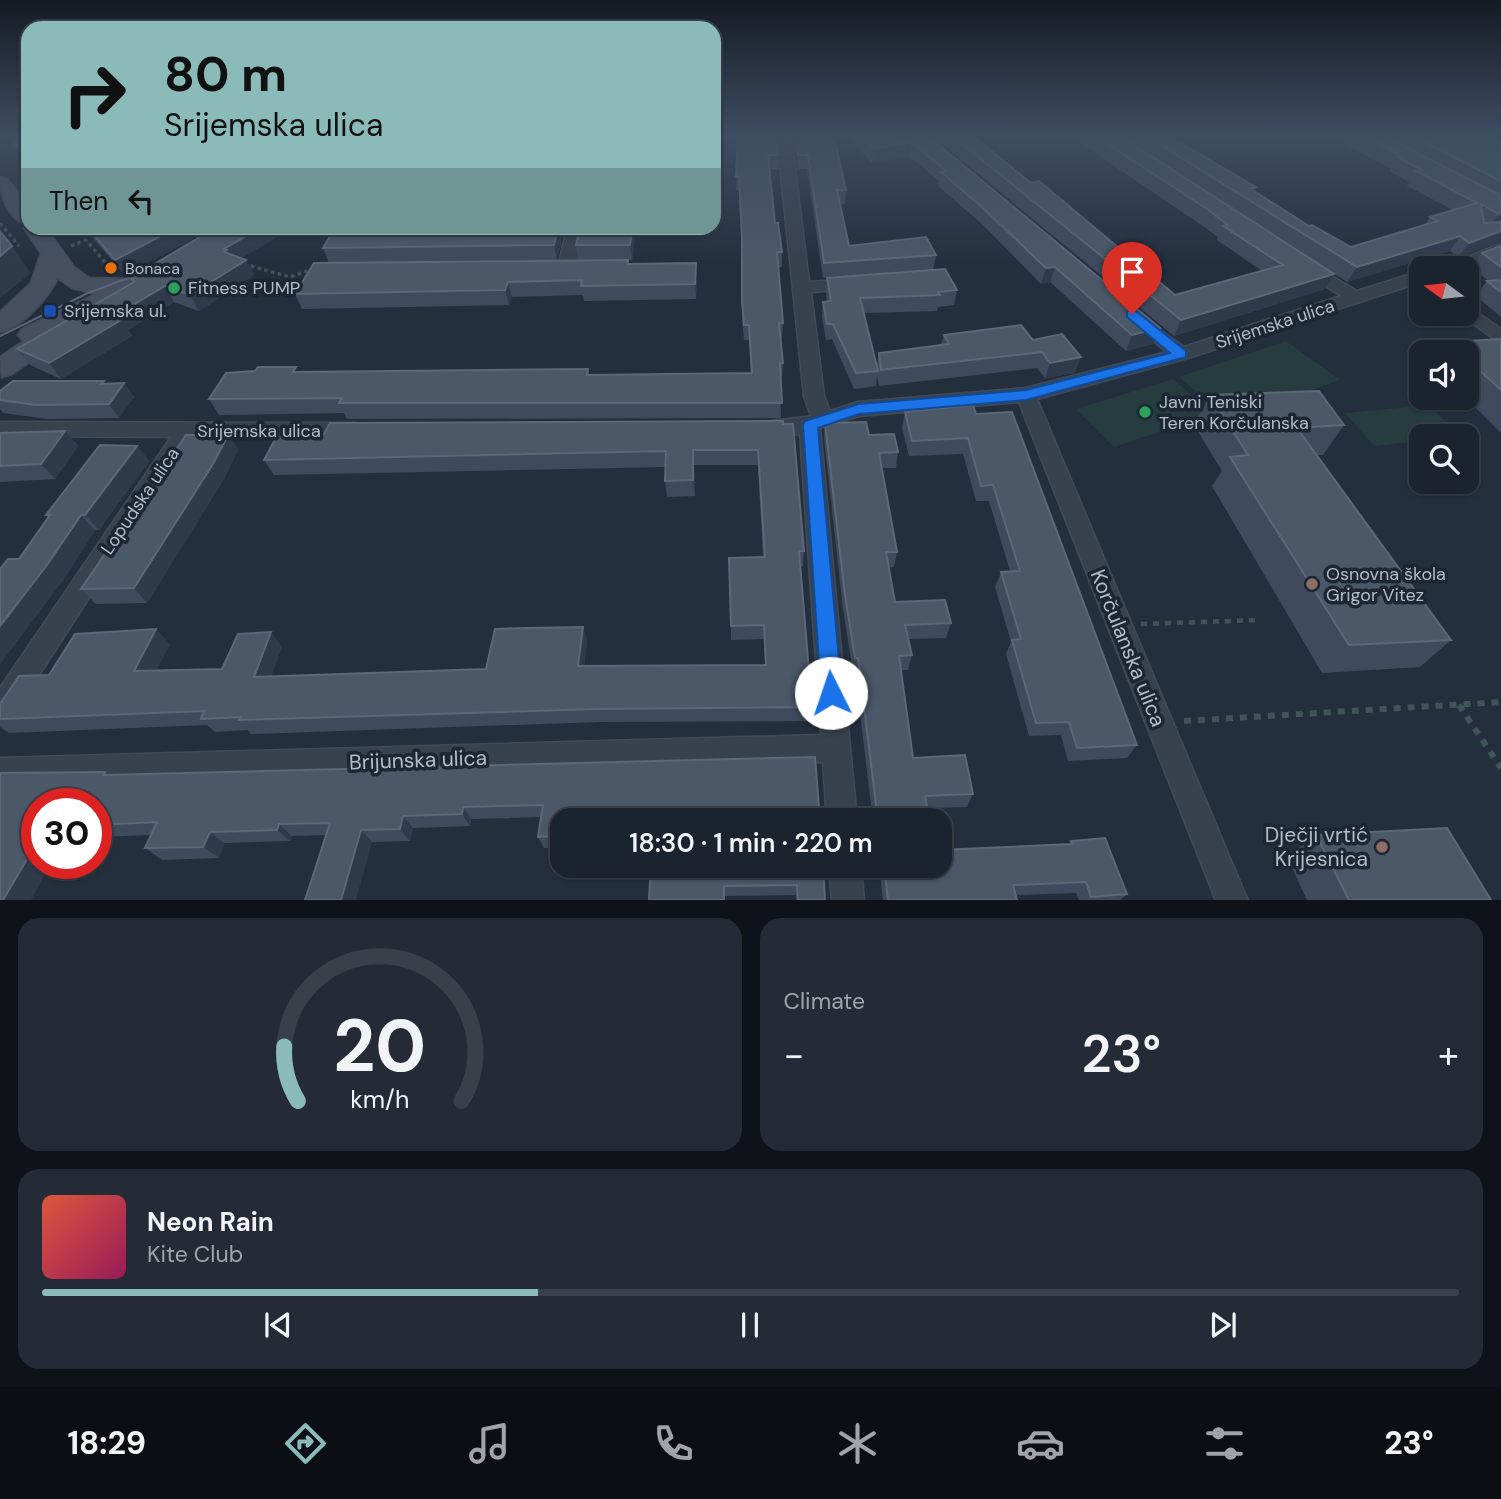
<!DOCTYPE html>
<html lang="en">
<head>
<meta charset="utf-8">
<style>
	body { margin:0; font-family:"DM Sans",sans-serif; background:#242b36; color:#f1f3f6; height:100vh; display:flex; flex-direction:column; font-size:26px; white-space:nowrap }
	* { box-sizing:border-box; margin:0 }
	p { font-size:23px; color:#a0a4aa }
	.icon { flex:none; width:38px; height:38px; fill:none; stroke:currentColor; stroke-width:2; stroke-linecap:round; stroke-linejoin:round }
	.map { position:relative; height:900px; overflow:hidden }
	.drawer { display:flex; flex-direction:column; gap:18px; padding:18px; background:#0f1319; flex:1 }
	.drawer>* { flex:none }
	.top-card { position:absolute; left:21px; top:21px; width:700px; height:214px; border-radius:21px; box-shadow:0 2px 5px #0004,0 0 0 2px #39404a; background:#8bbbb9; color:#111; overflow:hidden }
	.needle { width:46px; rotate:285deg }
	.fabs { position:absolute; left:1409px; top:256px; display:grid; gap:14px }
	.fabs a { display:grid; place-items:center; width:70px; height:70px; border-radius:14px; background:#1b232e; box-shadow:0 2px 5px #0004,0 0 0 2px #39404a; font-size:35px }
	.speed { position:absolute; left:21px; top:788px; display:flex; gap:14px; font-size:35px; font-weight:700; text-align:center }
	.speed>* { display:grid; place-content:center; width:91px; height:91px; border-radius:50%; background:#1b232e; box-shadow:0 2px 5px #0004,0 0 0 2px #39404a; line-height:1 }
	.speed .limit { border:10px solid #d22; background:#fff; color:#111 }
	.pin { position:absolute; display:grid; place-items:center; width:60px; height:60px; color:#fff; margin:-72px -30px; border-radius:50% 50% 50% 0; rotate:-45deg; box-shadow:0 0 7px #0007 }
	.pin .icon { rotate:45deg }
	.me { position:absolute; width:77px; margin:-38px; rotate:356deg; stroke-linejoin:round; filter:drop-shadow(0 0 5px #0008) }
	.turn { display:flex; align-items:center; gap:24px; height:147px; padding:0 28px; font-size:32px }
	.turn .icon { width:91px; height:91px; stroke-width:2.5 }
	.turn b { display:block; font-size:49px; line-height:60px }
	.then { display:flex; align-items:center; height:66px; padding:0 28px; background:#0003; gap:14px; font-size:26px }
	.big { font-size:52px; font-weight:600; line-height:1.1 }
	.drawer .card { flex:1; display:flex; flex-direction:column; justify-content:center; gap:10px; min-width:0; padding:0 24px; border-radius:21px; background:#242b36 }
	.drawer .dial { align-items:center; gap:0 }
	.dial svg { height:182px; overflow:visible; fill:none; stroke:#39404a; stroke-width:7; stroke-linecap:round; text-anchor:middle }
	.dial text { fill:#f1f3f6; stroke:none }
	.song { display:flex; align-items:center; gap:21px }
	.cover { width:84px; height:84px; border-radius:10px; background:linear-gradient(135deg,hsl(10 70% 55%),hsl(330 70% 35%)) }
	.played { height:7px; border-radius:4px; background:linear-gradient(90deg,#8bbbb9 35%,#39404a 35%) }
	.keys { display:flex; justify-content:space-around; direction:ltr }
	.heat { display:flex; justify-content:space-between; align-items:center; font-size:38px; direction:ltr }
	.drawer .tiles { flex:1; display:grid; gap:18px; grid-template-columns:1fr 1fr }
	.card:last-child { grid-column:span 2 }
	.trip { position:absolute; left:550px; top:808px; width:402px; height:70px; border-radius:21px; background:#1b232e; box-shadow:0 2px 5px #0004,0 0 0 2px #39404a; font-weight:600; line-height:70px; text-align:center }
	.tab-bar { display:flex; height:112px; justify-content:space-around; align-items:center; background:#0b0e12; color:#a0a4aa }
	.tab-bar .icon { width:49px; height:49px }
	.tab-bar .active { color:#8bbbb9 }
	.tab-bar b { font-size:32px; color:#f1f3f6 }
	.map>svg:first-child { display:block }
	.green { fill:#263c3f }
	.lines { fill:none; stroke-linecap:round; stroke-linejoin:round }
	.street-casing { stroke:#414a57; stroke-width:3 }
	.secondary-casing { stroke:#414a57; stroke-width:3 }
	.path-far2 { stroke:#3f5557; stroke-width:3.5; stroke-dasharray:3.5 3.5; stroke-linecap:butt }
	.path-far1 { stroke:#3f5557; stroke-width:4.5; stroke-dasharray:6 6; stroke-linecap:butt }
	.path { stroke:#3f5557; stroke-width:6; stroke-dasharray:7 7; stroke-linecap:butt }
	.street { fill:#38414e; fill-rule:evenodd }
	.secondary { fill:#465061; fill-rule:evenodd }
	.tram { stroke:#5a6575; stroke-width:2 }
	.wall { fill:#3f4b5c }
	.shaded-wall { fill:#2f3b4b }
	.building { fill:#4b5868; stroke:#5c6777; stroke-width:2 }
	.route { fill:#1a73e8; stroke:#114b97; stroke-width:2 }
	.food-dot { fill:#e8710a; stroke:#1d2633; stroke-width:2.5 }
	.leisure-dot { fill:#2e9e5b; stroke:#1d2633; stroke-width:2.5 }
	.transit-dot { fill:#1a4fb4; stroke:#1d2633; stroke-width:2.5 }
	.education-dot { fill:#8d6e63; stroke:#1d2633; stroke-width:2.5 }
	.labels { text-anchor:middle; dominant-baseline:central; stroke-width:7; stroke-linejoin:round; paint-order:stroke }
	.far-poi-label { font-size:16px; fill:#b4bcc9; stroke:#1d2633; text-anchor:start }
	.poi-label { font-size:18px; fill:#b4bcc9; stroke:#1d2633; text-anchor:start }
	.street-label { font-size:18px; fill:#b4bcc9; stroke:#1d2633 }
	.near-street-label { font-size:21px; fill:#b4bcc9; stroke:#1d2633 }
	.near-poi-label { font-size:21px; fill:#b4bcc9; stroke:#1d2633; text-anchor:end }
</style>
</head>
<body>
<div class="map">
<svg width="1501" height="901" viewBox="0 0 1501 901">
	<rect width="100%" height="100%" fill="#242f3e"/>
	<path class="green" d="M1286,341L1340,380L1230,420L1179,377Z
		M1173,379L1213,414L1114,447L1076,409Z
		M1429,405L1460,436H1421V441L1374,446L1345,413Z"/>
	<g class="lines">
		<g class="street-casing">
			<path id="street" d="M777,136H791L809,282L855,279L863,284L855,289L811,292L824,396L830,411L858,402L1026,388L1167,352L1130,322L1127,318L1136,313L1184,347L1341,296L1302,271V263L1308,262L1357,291L1421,271V282L1188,358L1037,399L1248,901H1216L1019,402L859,416L820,428L857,821H827L823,762L0,786V758L821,735L800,434L765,435L755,428C761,418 797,420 811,416L804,396Z
				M567,228H583L574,268L566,273L558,268Z
				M1501,244V254L1463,268H1438Z
				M1466,305L1501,329V344L1460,314L1466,313Z
				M0,422L355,423L365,430L355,437H193L10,720L0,724V688L171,437L0,436Z
				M829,866H861L864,901H832Z"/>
		</g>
		<g class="secondary-casing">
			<path id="secondary" d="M0,177L7,179L28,204V228H46L74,267L89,278L129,279L137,289L134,294L64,329L67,333L63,339L12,374L2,377L0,357L24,341L18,335L22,329L96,294L72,288L58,278C47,299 24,326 0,332V312L31,283L41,253L24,228L27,224C7,219 0,194 0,177Z"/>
		</g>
		<path class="path-far2" d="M0,223L19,246
			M71,246L86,240L108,266
			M244,264L290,277L307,271"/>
		<path class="path-far1" d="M1141,624L1259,620"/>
		<path class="path" d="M1459,705L1501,768
			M1184,721L1501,702"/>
		<use href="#street" class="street"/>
		<use href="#secondary" class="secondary"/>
		<path class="tram" d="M0,336L88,293L155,268"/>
	</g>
	<path class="wall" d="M6,136H28V162Z
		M735,136H776L778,155V169H769L775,223L782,252V267H778L783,323L782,339H780L783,363L782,378L780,379L781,418L347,419L344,413L219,415L209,399L298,372L588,369L589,375L751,373L749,340H744L742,318V250L739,190H736L737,147L736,149Z
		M796,136L846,190L845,204L841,205L849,246L936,255L933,270L823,278L807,169H798L795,149Z
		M846,136H928L1160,328L1153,344L1126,351L1050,282L1041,284L981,223L938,186L939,181L909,156L872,163Z
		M933,136H973L1175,295L1262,271L1217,240L1218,237L1200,224L1070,136H1120L1334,274L1325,289L1174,336Z
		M1120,136H1169L1309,226L1351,247L1424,226L1430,217L1453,210L1407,186L1409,182L1389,171L1391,169L1329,136H1501V242L1458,257L1450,251L1347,282Z
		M84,228H212L125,275Z
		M215,228H292L241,258L246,260L254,275L199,311L174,302L128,330L132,336L61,379L30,365L17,349L134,282L131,278Z
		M353,228L563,234L557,260L329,263L323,248Z
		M580,228H636L632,260H578L576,245Z
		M1501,246V317L1476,296L1487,281H1489L1471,268L1482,253Z
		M696,263L697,278L696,299L584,301L583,295L512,297L509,305L302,309L295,294L629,264Z
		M827,278L957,290L954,305L938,307L937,311L864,313L877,365L879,353L941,345L944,335L1033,340L1075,373L1045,378L1037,368L879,386L877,376L876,386L854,389L832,339L826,340L822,317L823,302H827L826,293Z
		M1501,339V433L1465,397H1466V352H1442L1449,342Z
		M106,383H124L134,397L119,418L47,419L3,413L0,409V391Z
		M1210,395L1344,425L1323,455H1317L1451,640L1420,667L1322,673L1212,486L1222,471L1194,425Z
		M905,412L976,414L1137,745L1127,758L1068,761L1061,735L1029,736L1006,654L1011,642L995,587L1001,572L1010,571L989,501H976L963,454L909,456L902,428Z
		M783,421L804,551L803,566H800L812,707L810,721L600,722L251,734L248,730L215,732L207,725L9,733L0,727V704L49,675L170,644L156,670L222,669L282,647L271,676L486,669L583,627L587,642L584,666L765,665L764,639L731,640V626L763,557L758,465H694L695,496L667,497L665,481L666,467L274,475L264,460L324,434Z
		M825,423L869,435L898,452L896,468H881L897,552L894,567H889L895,602L951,623L946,638L908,639L912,655L908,670H901L913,758L973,794L967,807L927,808L929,821H873L855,672L853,673L843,609L824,438Z
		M65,431L78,446L55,479L0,482V433Z
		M228,435L238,450L224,479L147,603L96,604L81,589Z
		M137,446L149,461L99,530H95L63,580L0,664V569L19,559L48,518L46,515Z
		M105,772L109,775L820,821H562V847L544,848L538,837L541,817L471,819L470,826L413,828L410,841L372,842L326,835L292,836L290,841L224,843L219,858L162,860L145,848L151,835L96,837V803H37L31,900L0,773Z
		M1316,835L1491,900H1307L1287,857Z
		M1071,841L1127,894L1120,900H1079L1076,893L1016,895L1017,900H883L879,866H940L1069,844Z
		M823,866L825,900H796V895L724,896L649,900Z"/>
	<path class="shaded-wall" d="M735,136H738V145L736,149Z
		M911,142L909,156L872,163L874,149Z
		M1501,213V224L1489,229L1499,214Z
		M176,228H212L125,275L115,260Z
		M260,228H292L234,263L224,252V249Z
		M558,228H562L563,234L557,260L554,245Z
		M632,228H636L632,260L630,245Z
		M1501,231V242L1458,257L1469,243Z
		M1460,236L1450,251L1347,282L1357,267Z
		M12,246L31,273L0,298V256Z
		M246,260L254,275L199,311L190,295Z
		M696,263L697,278L696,299L695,284Z
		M1055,267L1050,282L1041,284L1046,268Z
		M1334,274L1325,289L1174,336L1181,320Z
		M508,282L512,297L509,305L505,290Z
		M165,286L174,302L128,330L132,336L61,379L49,363L113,317Z
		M1160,328L1153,344L1126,351L1132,335Z
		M1081,357L1075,373L1045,378L1050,363Z
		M124,383L134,397L119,418L109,404Z
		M65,431L78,446L55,479L41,464Z
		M228,435L238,450L224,479L147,603L134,588Z
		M137,446L149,461L99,530L85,515Z
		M693,450L694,465L695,496L693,480Z
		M81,515L95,530L63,580L0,664V626Z
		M583,627L587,642L582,680L578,666Z
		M156,629L170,644L149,685L134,671Z
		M271,632L282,647L266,691L254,677Z
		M463,807L471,819L470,826L462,814Z
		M403,816L413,828L410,841L400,829Z
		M279,824L292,836L290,841L277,830Z
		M361,830L372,842L356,900H341Z
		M210,832L224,843L219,858L203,847Z
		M36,842L37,863H51L31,900H3Z"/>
	<path class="building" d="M9,136H28V158Z
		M738,136H776L778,155H768L775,223H778L782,252H777L783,323H779L783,363H780L782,403H339L342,398L209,399L226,373L255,371L258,367H296L293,372L588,369L587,375L752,373L749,325H744L742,302V238L739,176H736Z
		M796,136H834L846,190H837L849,246L926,237L936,255L824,263L808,155H798Z
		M861,136H928L1160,328L1132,335L1055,267L1046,268L984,209L941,172L946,171L911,142L874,149Z
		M952,136H973L1031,183L1039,181L1175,295L1283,265L1223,226L1228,225L1207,209L1095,136H1120L1334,274L1181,320Z
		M1146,136H1169L1256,187L1251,189L1309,226L1312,225L1351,247L1438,221L1430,217L1477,203L1416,171L1422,170L1397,157L1402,156L1363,136H1384L1501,195V213L1499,214L1481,204L1484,223L1501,222V231L1469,243L1460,236L1357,267Z
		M1411,136H1501V181Z
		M88,228H176L115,260Z
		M215,228H260L224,249L227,250L224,252L246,260L190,295L165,286L113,317L121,320L49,363L17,349L134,282L131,278Z
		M335,228H558L554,245L323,248Z
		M580,228H632L630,245H576Z
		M0,231L12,246L0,256Z
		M1501,246V267L1482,253Z
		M628,260V264L696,263L695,284L581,286L582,280L508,282L505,290L295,294L314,263Z
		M945,269L957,290L938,292L940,295L860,298L878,371L856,373L833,324H827L823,302L831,301L827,278Z
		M1501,280V292L1487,281Z
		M1021,325L1033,340L1062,334L1081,357L1050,363L1042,352L881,370L879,353L949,344L944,335Z
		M1501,339V390L1466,358V352H1459L1449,342Z
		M13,381H104L101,384L124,383L109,404L35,405L0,400V391Z
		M1319,391L1344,425L1297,428L1451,640L1349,645L1230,457L1248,455L1210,395Z
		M973,405L976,414L1012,412L1137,745L1077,748L1069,722L1036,723L1012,640L1021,639L1001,572L1020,571L993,485L981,486L968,438L912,441L905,412Z
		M783,421V424H793L804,551H799L812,707L596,709L239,720L240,717L201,719L204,711L0,719V704L19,676L49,675L75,634L156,629L134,671L222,669L238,634L271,632L254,677L486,669L495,629L528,628L583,627L578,666L766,665L764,625L731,626L729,558L765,557L758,450H693V480L665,481L666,451L264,460L278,434H324L330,423Z
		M866,422L869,435L894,434L898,452L879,453L897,552H886L895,602L945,600L951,623L905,625L912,655L899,656L913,758L965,755L973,794L925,796L929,821H878L858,658H855L845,595L825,423Z
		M65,431L41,464L0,466V433Z
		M186,435H228L213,464L134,588L81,589Z
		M100,445L137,446L85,515H81L47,565L0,626V569L8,559H19L50,515H46Z
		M815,757L820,821H562V835L538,837L543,805L463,807L462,814L403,816L400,829L361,830L341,900H305L330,823L279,824L277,830L210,832L203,847L145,848L157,822L96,825V803H37V842L3,900H0V773L105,772L104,775Z
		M1447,828L1491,900H1349L1316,835Z
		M1105,838L1127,894L1091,897L1086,882L1013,885L1017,900H888L884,866H940V850L1073,844L1071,841Z
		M651,866H823L825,900H798L797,885L724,886V900H649Z"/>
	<linearGradient id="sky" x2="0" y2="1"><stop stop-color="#141a22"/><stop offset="0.52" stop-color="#3f4d63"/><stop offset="1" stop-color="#3f4d63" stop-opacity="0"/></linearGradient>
	<rect width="1501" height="262" fill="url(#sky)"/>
	<path class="route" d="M1127,311H1136L1186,351V357L1026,400L859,414L818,428L842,693L839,700L831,703L824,700L821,693L803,425L805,421L859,404L1026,390L1170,353L1127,317Z"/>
	<circle class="food-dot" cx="111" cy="268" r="7"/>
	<g class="leisure-dot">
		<circle cx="174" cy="288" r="7"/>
		<circle cx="1145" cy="412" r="7"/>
	</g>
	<rect class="transit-dot" x="43" y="304" width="14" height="14" rx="3.5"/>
	<g class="education-dot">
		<circle cx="1312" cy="584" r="7"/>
		<circle cx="1382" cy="847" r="7"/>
	</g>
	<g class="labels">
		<g class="far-poi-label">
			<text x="125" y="268">Bonaca</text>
		</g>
		<g class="poi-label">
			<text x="188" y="288">Fitness PUMP</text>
			<text x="64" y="311">Srijemska ul.</text>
			<text x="1159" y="402">Javni Teniski<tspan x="1159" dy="21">Teren Korčulanska</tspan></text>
			<text x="1326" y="574">Osnovna škola<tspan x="1326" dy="21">Grigor Vitez</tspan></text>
		</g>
		<g class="street-label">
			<text transform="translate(1275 324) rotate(-18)">Srijemska ulica</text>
			<text x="259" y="431">Srijemska ulica</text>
			<text transform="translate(140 501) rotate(-56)">Lopudska ulica</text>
		</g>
		<g class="near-street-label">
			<text transform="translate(1128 648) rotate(68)">Korčulanska ulica</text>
			<text transform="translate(418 760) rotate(-2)">Brijunska ulica</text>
		</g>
		<g class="near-poi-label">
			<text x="1368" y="835">Dječji vrtić<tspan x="1368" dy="24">Krijesnica</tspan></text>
		</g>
	</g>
</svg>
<div class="fabs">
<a><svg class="needle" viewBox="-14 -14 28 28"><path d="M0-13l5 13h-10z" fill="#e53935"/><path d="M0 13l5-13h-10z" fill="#a0a4aa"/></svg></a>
<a><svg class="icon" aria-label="sound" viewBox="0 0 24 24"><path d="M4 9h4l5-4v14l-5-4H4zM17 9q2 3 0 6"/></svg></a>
<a><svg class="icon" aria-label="search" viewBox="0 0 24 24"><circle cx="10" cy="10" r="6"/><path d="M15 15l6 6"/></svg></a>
</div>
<div class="speed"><div class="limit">30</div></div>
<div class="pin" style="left:1132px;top:314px;background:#d93025"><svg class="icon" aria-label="arrive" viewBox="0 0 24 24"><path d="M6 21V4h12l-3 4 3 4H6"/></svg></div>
<svg class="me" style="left:831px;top:693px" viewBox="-20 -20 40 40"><circle r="19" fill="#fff"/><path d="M0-13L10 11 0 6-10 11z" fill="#1a73e8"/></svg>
<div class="trip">18:30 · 1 min · 220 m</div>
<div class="top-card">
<div class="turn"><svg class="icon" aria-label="right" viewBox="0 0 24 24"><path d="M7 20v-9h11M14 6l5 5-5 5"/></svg><div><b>80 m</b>Srijemska ulica</div></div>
<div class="then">Then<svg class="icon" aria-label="left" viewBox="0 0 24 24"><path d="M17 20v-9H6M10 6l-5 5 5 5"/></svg></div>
</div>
</div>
<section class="drawer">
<div class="tiles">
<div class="card dial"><svg viewBox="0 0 100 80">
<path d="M14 69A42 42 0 1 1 86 69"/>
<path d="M14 69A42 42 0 0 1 8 45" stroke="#8bbbb9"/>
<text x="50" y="56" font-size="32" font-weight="700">20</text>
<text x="50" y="72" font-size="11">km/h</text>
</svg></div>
<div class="card"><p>Climate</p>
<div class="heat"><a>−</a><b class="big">23°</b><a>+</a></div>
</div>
<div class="card">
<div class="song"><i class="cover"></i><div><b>Neon Rain</b><p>Kite Club</p></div></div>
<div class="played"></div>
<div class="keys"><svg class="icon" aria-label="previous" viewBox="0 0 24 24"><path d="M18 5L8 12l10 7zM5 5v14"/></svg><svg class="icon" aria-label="pause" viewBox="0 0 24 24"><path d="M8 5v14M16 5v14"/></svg><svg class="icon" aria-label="next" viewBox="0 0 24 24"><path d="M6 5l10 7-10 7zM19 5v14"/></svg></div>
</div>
</div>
</section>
<nav class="tab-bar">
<b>18:29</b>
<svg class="icon active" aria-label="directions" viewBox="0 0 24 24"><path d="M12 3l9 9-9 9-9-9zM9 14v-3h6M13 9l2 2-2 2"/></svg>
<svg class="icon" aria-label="music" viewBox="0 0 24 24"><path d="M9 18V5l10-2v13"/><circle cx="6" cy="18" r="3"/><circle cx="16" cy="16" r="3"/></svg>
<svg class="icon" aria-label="phone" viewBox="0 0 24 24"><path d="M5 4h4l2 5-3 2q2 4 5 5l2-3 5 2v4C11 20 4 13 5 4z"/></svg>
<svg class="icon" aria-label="climate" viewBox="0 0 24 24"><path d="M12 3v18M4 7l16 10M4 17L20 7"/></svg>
<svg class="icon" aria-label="car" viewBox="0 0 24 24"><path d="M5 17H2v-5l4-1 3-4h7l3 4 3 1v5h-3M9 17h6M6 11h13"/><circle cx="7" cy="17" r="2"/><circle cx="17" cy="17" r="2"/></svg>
<svg class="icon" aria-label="filters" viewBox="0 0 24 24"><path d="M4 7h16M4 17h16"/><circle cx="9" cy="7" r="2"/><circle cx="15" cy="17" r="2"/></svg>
<b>23°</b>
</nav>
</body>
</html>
